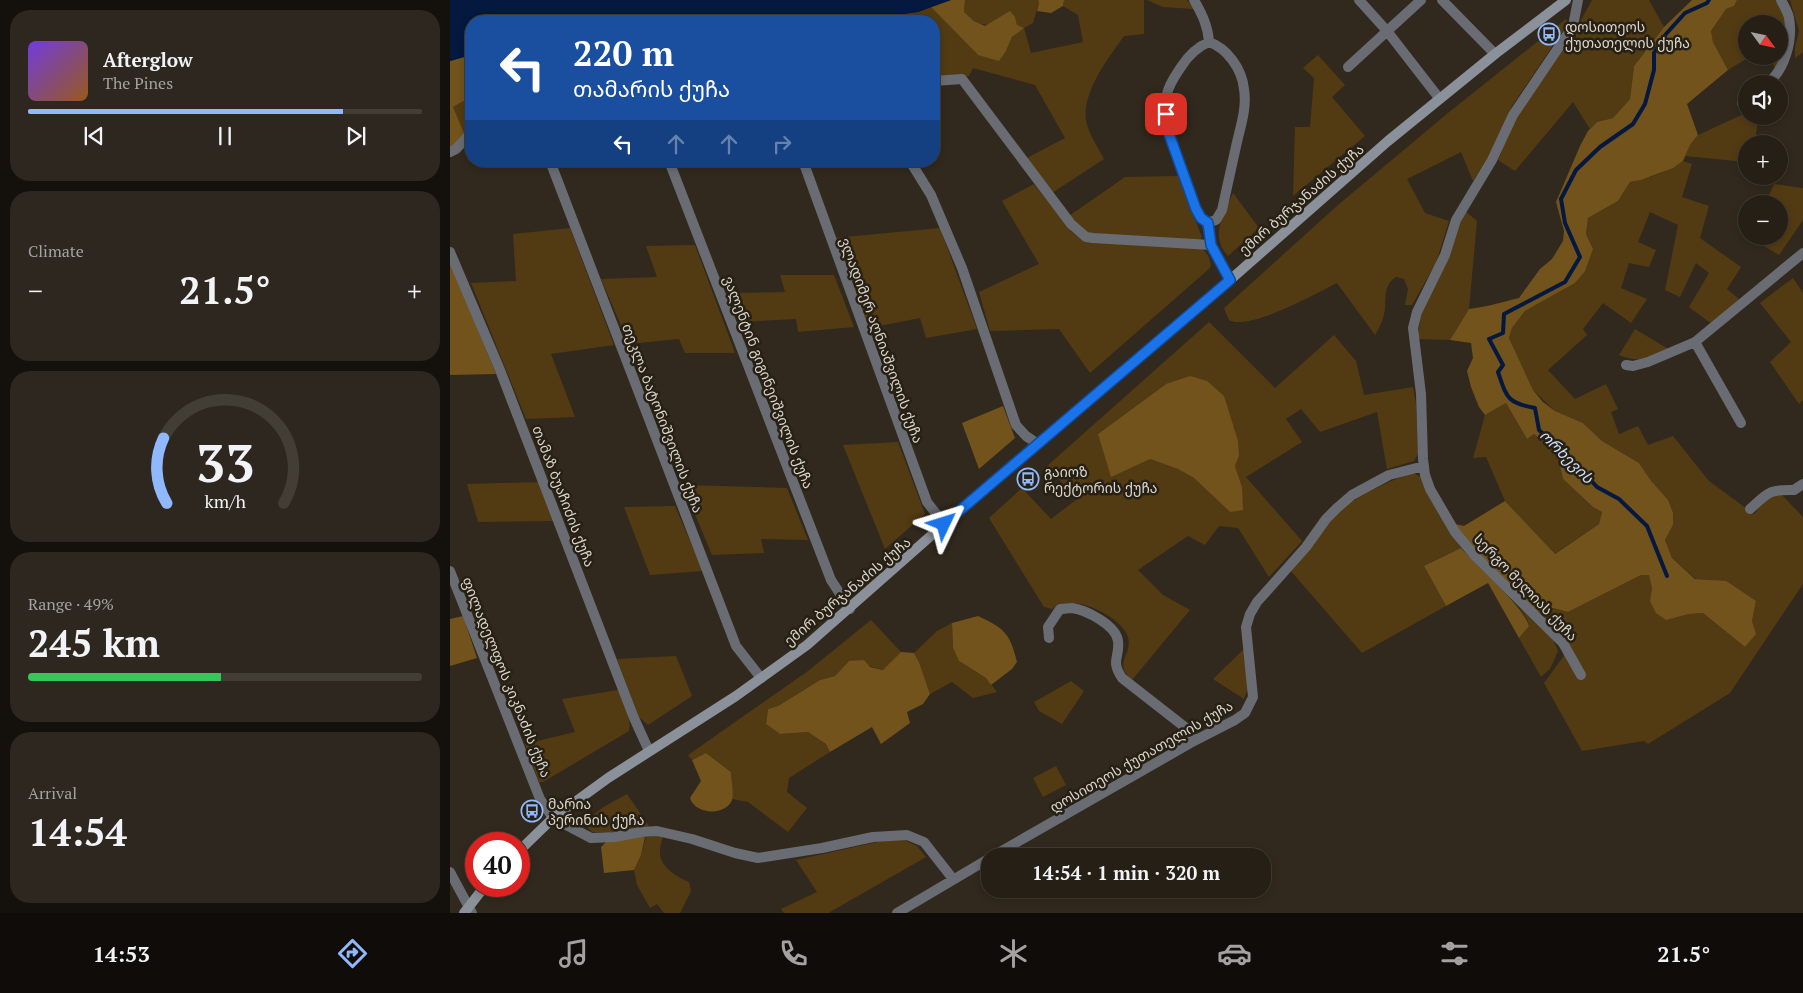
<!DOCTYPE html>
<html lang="en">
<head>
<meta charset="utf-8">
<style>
	body { margin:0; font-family:"PT Serif","Noto Sans Georgian",serif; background:#2d271f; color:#f1f3f6; height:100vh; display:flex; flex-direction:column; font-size:19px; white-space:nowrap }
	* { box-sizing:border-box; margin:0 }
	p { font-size:16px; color:#a3a2a1 }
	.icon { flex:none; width:28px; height:28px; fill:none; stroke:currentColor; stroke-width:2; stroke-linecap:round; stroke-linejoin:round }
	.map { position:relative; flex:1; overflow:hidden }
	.panel { display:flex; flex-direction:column; gap:10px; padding:10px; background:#14110c; width:450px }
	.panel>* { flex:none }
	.top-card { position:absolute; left:15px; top:15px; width:475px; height:152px; border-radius:20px; box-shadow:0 2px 8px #0003,0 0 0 1px #423d35; background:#1a4fa0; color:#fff; overflow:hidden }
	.needle { width:32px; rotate:123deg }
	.tools { position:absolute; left:1288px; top:15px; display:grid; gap:10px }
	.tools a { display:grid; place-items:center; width:50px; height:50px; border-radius:50%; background:#251f16; box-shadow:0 2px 8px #0003,0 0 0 1px #423d35; font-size:25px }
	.speed { position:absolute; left:15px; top:832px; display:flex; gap:10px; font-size:25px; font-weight:700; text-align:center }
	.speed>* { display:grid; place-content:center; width:65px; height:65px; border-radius:50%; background:#251f16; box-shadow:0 2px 8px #0003,0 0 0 1px #423d35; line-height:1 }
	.speed .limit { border:8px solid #d22; background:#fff; color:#111 }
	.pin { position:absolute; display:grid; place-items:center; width:42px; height:42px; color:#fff; margin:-21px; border-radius:10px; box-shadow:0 2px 8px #0006 }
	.me { position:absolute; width:55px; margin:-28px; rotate:49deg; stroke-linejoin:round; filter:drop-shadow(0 0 4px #0008) }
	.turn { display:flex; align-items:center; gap:18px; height:105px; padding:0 25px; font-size:22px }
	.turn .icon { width:65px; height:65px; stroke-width:2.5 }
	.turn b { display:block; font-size:35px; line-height:42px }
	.lanes { display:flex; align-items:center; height:48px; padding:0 25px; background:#0003; justify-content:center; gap:25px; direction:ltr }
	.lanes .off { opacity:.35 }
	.big { font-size:38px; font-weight:700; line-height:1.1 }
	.panel .tile { flex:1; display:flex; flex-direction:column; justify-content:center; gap:8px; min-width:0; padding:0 18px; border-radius:20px; background:#2d271f }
	.panel .dial { align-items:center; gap:0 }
	.dial svg { height:130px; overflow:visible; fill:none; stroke:#423d35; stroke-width:7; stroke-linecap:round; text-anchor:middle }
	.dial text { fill:#f1f3f6; stroke:none }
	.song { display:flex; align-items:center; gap:15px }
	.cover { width:60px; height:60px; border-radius:8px; background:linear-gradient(135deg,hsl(260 70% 55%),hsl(30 70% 35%)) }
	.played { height:5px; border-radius:2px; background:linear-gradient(90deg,#90b8fd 80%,#423d35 80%) }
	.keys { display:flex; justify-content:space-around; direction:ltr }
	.heat { display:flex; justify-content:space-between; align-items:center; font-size:28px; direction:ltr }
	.charge { height:8px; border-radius:4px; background:linear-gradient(90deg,#34c759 49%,#423d35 0) }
	.trip { position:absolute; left:531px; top:848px; width:290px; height:50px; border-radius:20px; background:#251f16; box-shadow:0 2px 8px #0003,0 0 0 1px #423d35; font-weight:700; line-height:50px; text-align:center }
	.tab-bar { display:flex; height:80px; justify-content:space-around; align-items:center; background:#0f0c09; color:#a3a2a1 }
	.tab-bar .icon { width:35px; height:35px }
	.tab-bar .current { color:#90b8fd }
	.tab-bar b { font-size:22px; color:#f1f3f6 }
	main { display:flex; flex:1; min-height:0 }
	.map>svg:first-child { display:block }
	.green { fill:#523b12; fill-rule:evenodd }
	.forest { fill:#72531c }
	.water { fill:#041840 }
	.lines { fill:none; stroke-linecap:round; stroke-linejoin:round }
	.stream { stroke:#041840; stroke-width:4 }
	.street { stroke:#696c72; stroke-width:10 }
	.secondary { stroke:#8b919b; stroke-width:10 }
	.route-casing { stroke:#114b97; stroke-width:12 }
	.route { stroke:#1a73e8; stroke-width:9 }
	.labels { text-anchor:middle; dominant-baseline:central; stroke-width:5; stroke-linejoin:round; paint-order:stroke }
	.poi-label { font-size:14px; fill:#dad5cd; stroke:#272014; text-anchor:start }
	.street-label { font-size:14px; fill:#dad5cd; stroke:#272014 }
	.water-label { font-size:15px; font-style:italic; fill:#cddefb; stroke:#272014 }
</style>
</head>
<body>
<main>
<section class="panel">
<div class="tile">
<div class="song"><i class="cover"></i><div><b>Afterglow</b><p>The Pines</p></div></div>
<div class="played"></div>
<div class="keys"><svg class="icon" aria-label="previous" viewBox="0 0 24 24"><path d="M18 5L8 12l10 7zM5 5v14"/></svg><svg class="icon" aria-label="pause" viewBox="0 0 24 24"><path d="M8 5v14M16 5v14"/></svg><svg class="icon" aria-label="next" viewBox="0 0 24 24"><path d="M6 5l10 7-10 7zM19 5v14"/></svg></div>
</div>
<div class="tile"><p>Climate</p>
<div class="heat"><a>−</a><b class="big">21.5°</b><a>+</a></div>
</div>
<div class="tile dial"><svg viewBox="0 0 100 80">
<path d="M14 69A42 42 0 1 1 86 69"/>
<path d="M14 69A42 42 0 0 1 12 29" stroke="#90b8fd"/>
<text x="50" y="56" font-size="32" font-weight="700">33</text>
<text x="50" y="72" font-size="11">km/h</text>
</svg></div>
<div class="tile"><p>Range · 49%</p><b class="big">245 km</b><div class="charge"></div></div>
<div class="tile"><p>Arrival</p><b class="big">14:54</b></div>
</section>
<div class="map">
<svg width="1353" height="913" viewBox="0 0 1353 913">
	<rect width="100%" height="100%" fill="#31291d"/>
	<path class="green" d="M515,0H588L589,3L583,23L574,28L581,53L633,42L628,15L613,6L614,0H694V34L674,36C659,57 632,92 636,120C638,133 648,147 654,159L602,193L575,159L615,138L585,85L523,68L519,76L484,78V21H402L468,12L481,7L528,55L556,51L562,37L573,28L567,25L565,17C541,24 534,32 514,12Z
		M697,0H737L744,9L713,7Z
		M1142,0H1199L1214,27L1184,66L1180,99L1163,118L1147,122L1140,129L1123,102L1065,171L1048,160L1066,116L1100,64L1130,22Z
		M1287,0H1328C1342,30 1336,39 1326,69L1317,56H1329V24H1296V56H1301L1278,70L1263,42L1261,31L1276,9L1284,6Z
		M1340,0H1353V52L1345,58V47L1349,31Z
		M1116,19L1118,23L1062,106L1039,156L1023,181L1011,152L957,179L975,213L999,221L986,263L962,305H955L958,289L954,279L946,277C934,285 936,295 935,309C934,318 930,327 925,335L887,283C865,294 799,331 779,320L774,308L888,205L998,113Z
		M868,55L895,85L882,97L915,136L843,196L845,127H860L864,78L853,68Z
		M21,94V128L15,135L3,107L19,98Z
		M1296,113V116H1308L1305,144H1296V162L1235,156L1240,145L1248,135Z
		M1233,161L1242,164L1232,197L1259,206L1250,238L1291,267L1277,289L1289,299L1263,323L1259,322L1239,307L1259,273L1246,263L1230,297L1215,290L1228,225L1200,212L1188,242L1206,250L1199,267L1179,263L1171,288L1197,299L1181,323L1153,303L1133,329L1137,335L1098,370L1125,399L1156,384L1168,409L1161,412L1169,434L1188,426L1198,445L1223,436L1259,481L1304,514L1319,497L1330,493L1353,517V584L1280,693L1198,744L1194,741L1132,751L1094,683L1113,657L1118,641L1091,618L1087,611L1103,608L1118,612L1191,575H1200L1202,588L1200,601L1216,620L1239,614L1253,613L1295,647L1305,634L1302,621L1306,601L1262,580L1246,579L1222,558L1215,540L1223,525L1202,482L1189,463L1152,441L1133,423L1105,411L1083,390L1059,338L1062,328L1075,311L1125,283L1143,249L1136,234L1138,218L1168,201L1180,182C1198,179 1218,171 1233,161Z
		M728,176L752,237L750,241L639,235L619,216L675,177Z
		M584,184L622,232L633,240L752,249C758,253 762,262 760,268L640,373L609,329L540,331L529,292L589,264L552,201Z
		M1324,184L1353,188V220L1329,255L1300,238L1301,236H1329V204H1315Z
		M783,193L809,228L778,256C759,236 774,214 783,193Z
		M1015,211L1027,221L1019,309L1000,340L967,339L972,312Z
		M120,228L164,345L101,354L125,417L76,419L21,283L66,281L63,234Z
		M490,228L527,329L476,338L470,318L419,328L385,238Z
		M245,245L285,353H235L229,339L179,344L151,279L207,277L196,246Z
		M330,275H384L404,327L348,332L346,319L291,322L281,293L335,292Z
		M1343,278L1353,293V400L1349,404L1320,362L1341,342L1310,303Z
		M759,322L825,388L884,335L906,361L914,395L963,387L966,404L968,454L964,461L937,469L927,412L870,432L851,409L836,419L852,442L796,477L852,541L819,577L788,528L769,526L755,545L738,536L688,570L713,595L740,610L682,680C662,662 683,656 678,637C674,622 646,607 631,604C624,603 615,604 608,604L602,609L594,607L539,518L572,488L601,519L627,499L597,466ZM716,384L784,427L789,456L785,466L792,487L780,512L744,478L728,469L700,459L648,434Z
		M1185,329L1220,350C1200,357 1190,364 1169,355Z
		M1056,403L1077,439L1084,434L1107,453L1113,479L1143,507L1152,512L1149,524L1104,554L1055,501L1036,457L1023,458L1035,415Z
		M448,442L475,514L435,549L393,445Z
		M963,473L971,477L999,531L1011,548L974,566L996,606L912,653L840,570C855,552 868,532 884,515C899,500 942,479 963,473Z
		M90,482L104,521L28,522L17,484Z
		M233,485L337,488L358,540L311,539L314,553L262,555Z
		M225,506L253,571L200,575L174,507Z
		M1069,607L1102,637L1108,651L1100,669L1091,677L1069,638L1079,625L1077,619Z
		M421,620L451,652L434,670L399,661L385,676L370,680L328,706L318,709L316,724L330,734L358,732L376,744L380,752L339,778L337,792L357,808L338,832L298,802L282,799L281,772L256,753L242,760L238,755L358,671Z
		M502,623L503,648L509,661L536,678L547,692L523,698L502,682L480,694L469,662L464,653L487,631Z
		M794,649L798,688L794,699L763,679Z
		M226,656L242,696L198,725L189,717L167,659Z
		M621,681L634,691L612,724L589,711L584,702Z
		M168,690C172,701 182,719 179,731L93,782H89L75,744L125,732L112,699Z
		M606,766L616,785L593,797L583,778Z
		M177,794L199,826L167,832H142L137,827L136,823C146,809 163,802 177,794Z
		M213,835C212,840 210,846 210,851C209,867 227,877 239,882L241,891L230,913H214L207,904L200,908L187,885L184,870L191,855L196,837Z
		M452,839L467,846L476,857L380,912V913H334L331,909L367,892L346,860L432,841Z"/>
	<path class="forest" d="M501,0H515L514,12L524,21L535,26L560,11L565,17L567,25L574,28L562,37L556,51L549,61L528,55L481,7Z
		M588,0H614L613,6L601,13L587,11L589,3Z
		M1242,0H1287L1284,6L1276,9L1261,31L1263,42L1278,70L1237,104L1248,135L1240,145L1233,161L1223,168L1191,180L1180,182L1168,201L1138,218L1136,234L1143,249L1135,271L1125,283L1075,311L1062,328L1059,338L1083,390L1093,402L1105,411L1133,423L1152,441L1189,463L1202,482L1218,500L1223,513V525L1215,540L1222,558L1245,579L1276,581L1306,601L1302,621L1306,634L1295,647L1253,613L1239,614L1216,620L1206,613L1200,601L1202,588L1199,575H1191L1118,612L1103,608L1087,611L1020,545L1005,524L1014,526L1055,501L1105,554L1149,524L1152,512L1143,507L1113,479L1107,453L1084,434L1077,439L1056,403L1035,415L1029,407L1021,387L1017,371L1023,358L1021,343L1000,340L1019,309C1037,307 1052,302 1069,298L1090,269L1102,259L1113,241L1114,231L1106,202L1130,146L1138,131L1147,122L1163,118L1180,99L1184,66L1214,27Z
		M21,55V94L19,98L3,107L15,135L4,146L0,147V61Z
		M0,262L46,374L0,375Z
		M740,376L757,381L774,396L788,441L789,456L785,466L792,487L793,510L780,512L744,478L728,469L700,459L661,477L648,434L716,384Z
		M553,406L565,438L529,469L512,423Z
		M1011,548C1027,567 1073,605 1079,626L1069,638L1038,583L996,606L974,566Z
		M13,616L27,658L0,666V619Z
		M528,616C554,628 560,633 567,662L562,669L541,685L536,678L509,661L503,648L502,623Z
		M451,652L464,653L469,662L480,694L473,704L457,712L460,723L431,744L422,727L380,752L376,744L358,732L330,734L316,724L318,709L328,706L370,680L385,676L399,661L414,660L420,667L433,670Z
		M256,753L281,772C281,779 284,793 282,800C276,816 245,815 240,798L251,781L242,760Z
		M187,836L195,837L191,855L184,870L154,873L151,847L156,842Z"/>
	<path class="water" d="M0,0H501L468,12L402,21H21V55L0,61Z"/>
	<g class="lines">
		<path class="stream" d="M1217,576L1197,526L1169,499L1147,487L1125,463L1089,430L1085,408C1057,403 1057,398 1048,372L1053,365L1039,339L1053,333L1054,314L1115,282L1130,257L1115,223L1111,199L1126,170L1150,147L1183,124L1195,104L1204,70V53L1216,34L1235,13L1257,3L1259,0"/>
		<path class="street" d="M744,0C752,14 758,26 759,42
			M909,0L937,31L989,98
			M992,0L1045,54
			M1128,0L1123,26L1063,115L1042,160L1006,220L995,255L967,312L963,328L971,394L973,459L975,475L980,489L1005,532L1025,556L1113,643L1131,675
			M898,67L971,0
			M484,81L512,79L621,224L636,237L643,238L761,245
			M1317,84C1335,70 1343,40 1339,18C1338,12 1334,6 1331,0
			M1292,103L1296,100
			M0,152L6,149L21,133
			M100,161L286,646L311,678
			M219,161L381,580L400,609
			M353,161L477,502L495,525
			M460,161L481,195L512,268L566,425L576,436L588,444
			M757,223L766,220L772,210C777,187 782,165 787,142C791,125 797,107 794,89C792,69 777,48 759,42C747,47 738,56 731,67C725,76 719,84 717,94C711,128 735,177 746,209L751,218L757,223L761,245L780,280
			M0,252L50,370L184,718L199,751
			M1245,342L1291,423
			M1176,365L1183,366L1198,362L1245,342L1353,253
			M1300,509C1318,493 1319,489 1344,490L1353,484
			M0,571L90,799L103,818L141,838L165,837L191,832L207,831L242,839L285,853L308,858L372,848L423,837L457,835L474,842L503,879
			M599,638L598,627L610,609C614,609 618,608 622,608C636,610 666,625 668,641C670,658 660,660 672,678L736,728L744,741
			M543,856L744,741L785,720L795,713L803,697L796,627L800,614L807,602L856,547L876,519L887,508L902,495L939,475L974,466
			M0,872L22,913
			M447,913L540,858"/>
		<path class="secondary" d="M69,851L103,818L158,778L286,696L357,645L526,496L755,302L938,141L1045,54L1116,0
			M14,913L35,886"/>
	</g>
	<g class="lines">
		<g class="route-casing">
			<path id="route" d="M494,524L780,280L761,245L758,223L751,218L746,209L719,134L716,114"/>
		</g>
		<use href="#route" class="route"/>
	</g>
	<defs>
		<g id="bus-ring" transform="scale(1.125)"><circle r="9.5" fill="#272014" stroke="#90b8fd" stroke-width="1.5"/><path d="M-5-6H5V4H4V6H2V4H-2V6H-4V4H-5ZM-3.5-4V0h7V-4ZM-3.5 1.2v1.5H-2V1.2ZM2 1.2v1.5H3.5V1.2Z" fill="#90b8fd"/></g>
	</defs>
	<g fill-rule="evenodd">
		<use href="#bus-ring" x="1099" y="34"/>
		<use href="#bus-ring" x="578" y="479"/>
		<use href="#bus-ring" x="82" y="811"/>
	</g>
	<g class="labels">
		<g class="poi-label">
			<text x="1115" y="26">დოსითეოს<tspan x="1115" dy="16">ქუთათელის ქუჩა</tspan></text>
			<text x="594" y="471">გაიოზ<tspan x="594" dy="16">რექტორის ქუჩა</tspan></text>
			<text x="98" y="803">მარია<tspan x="98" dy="16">პერინის ქუჩა</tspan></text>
		</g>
		<g class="street-label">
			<text transform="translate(851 199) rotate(-41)">ემირ ბურჯანაძის ქუჩა</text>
			<text transform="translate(432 340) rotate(70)">ვლადიმერ აღნიაშვილის ქუჩა</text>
			<text transform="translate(319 382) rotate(69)">ვალენტინ გიგინეიშვილის ქუჩა</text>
			<text transform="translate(213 418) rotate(69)">თეკლა ბატონიშვილის ქუჩა</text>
			<text transform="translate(114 496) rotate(69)">თამაზ ბუაჩიძის ქუჩა</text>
			<text transform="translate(1076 587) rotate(46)">სერგო მელიას ქუჩა</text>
			<text transform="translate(397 591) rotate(-40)">ემირ ბურჯანაძის ქუჩა</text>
			<text transform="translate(57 677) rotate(68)">ფილადელფოს კიკნაძის ქუჩა</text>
			<text transform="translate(691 756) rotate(-30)">დოსითეოს ქუთათელის ქუჩა</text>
		</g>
		<g class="water-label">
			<text transform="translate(1117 456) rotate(45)">ორხევის</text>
		</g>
	</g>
</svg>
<div class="tools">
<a><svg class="needle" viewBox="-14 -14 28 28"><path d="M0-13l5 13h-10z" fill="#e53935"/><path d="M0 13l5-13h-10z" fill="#a3a2a1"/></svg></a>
<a><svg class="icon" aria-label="sound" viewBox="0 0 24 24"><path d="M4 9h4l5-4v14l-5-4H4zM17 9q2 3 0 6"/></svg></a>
<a>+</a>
<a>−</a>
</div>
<div class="speed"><div class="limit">40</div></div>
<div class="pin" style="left:716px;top:114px;background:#d93025"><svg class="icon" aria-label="arrive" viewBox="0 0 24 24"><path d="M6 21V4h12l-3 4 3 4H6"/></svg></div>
<svg class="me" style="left:494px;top:524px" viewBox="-20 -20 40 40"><path d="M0-17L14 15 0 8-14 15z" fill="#1a73e8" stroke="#fff" stroke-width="4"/></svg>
<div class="trip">14:54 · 1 min · 320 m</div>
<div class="top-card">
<div class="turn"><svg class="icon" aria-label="left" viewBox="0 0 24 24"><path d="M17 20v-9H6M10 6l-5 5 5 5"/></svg><div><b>220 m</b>თამარის ქუჩა</div></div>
<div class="lanes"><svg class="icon" aria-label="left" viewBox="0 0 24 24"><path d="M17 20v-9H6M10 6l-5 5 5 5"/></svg><svg class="icon off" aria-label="ahead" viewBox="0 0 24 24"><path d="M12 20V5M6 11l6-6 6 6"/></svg><svg class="icon off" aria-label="ahead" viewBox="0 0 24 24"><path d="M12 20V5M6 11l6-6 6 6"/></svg><svg class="icon off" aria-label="right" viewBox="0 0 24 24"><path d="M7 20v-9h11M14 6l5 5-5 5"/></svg></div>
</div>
</div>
</main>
<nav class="tab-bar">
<b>14:53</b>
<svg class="icon current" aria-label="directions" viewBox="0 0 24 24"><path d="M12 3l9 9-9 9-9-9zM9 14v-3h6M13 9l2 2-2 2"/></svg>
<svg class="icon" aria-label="music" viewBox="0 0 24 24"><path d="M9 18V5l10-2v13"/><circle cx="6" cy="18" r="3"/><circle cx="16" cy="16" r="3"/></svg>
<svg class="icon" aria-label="phone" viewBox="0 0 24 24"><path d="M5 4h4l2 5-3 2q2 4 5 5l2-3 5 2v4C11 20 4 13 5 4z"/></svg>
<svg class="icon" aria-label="climate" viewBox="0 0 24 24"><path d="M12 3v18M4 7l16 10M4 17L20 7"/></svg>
<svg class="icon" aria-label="car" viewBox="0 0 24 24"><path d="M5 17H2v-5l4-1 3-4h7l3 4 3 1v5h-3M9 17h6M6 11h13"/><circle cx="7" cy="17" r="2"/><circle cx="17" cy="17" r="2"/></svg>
<svg class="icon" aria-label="filters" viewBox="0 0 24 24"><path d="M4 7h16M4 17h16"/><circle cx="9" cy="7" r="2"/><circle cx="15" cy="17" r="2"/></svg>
<b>21.5°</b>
</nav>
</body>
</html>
